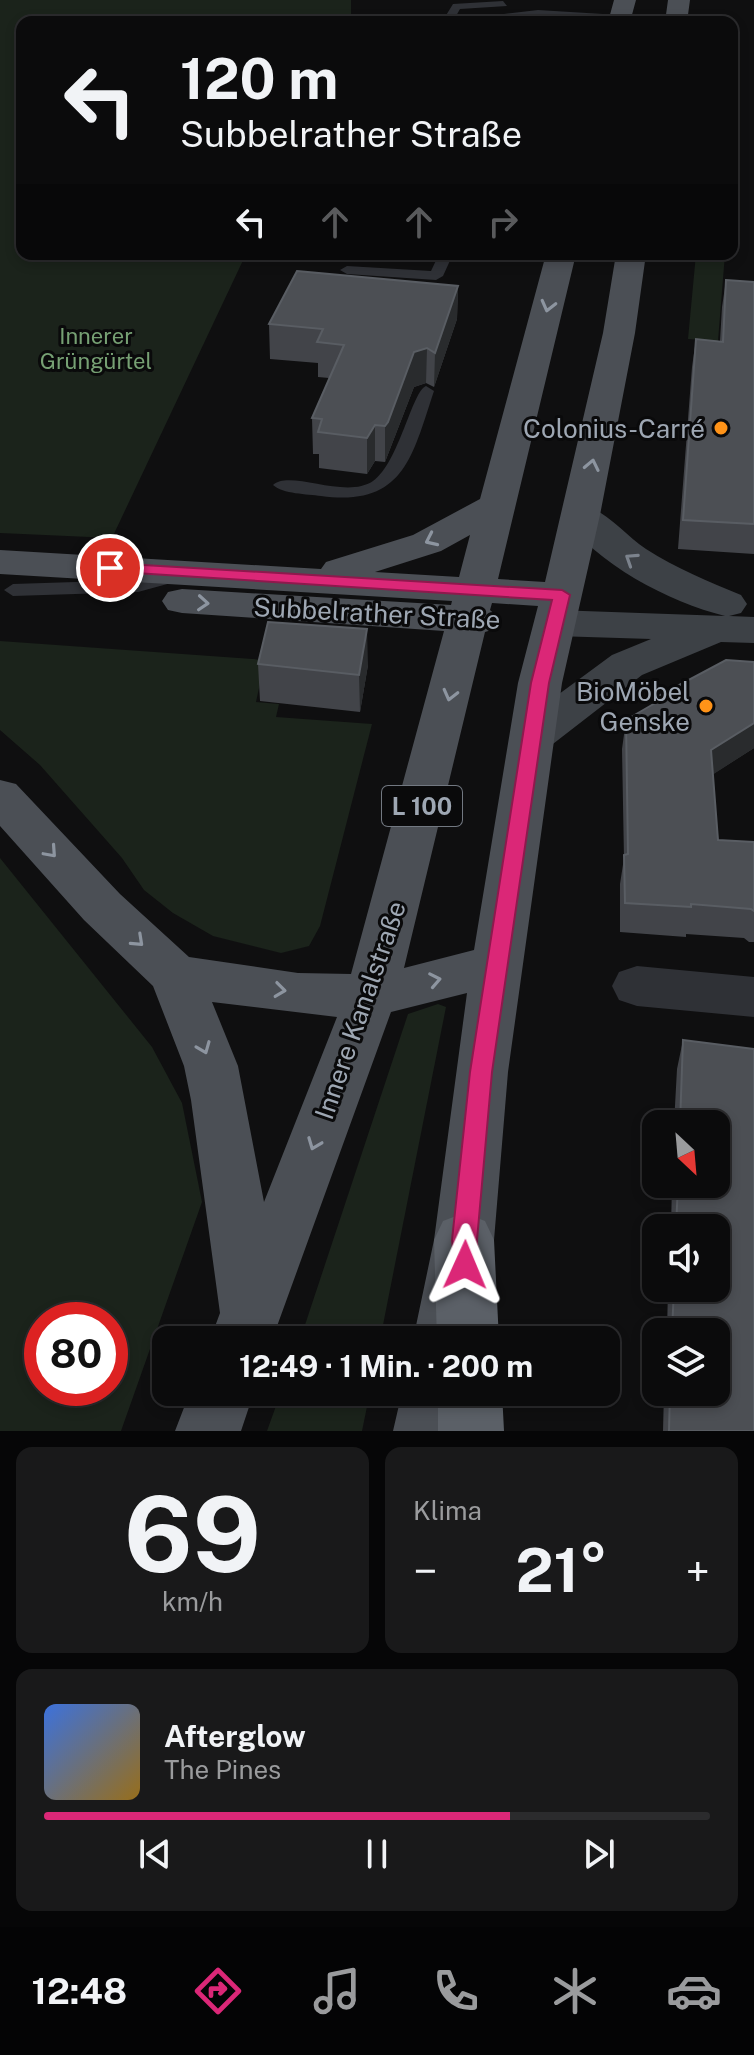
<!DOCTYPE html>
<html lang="de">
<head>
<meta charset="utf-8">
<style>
	body { margin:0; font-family:"Public Sans",sans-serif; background:#19191a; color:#f1f3f6; height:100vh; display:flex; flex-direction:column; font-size:30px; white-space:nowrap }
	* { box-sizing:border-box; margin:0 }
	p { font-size:26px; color:#9a9b9d }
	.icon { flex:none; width:44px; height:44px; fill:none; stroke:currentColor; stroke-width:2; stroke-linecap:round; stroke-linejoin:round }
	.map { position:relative; height:1431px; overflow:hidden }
	.details { display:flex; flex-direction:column; gap:16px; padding:16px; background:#060607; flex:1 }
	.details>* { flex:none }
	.banner { position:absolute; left:16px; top:16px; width:722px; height:244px; border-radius:16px; box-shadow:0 4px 12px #0003,0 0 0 2px #2b2b2d; background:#0b0b0c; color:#f1f3f6; overflow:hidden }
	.needle { width:52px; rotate:154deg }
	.buttons { position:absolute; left:642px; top:1110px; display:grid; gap:16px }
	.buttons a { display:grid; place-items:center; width:88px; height:88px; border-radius:16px; background:#0b0b0c; box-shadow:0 4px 12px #0003,0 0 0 2px #2b2b2d; font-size:40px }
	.speed { position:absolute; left:24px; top:1302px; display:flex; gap:16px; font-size:40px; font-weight:700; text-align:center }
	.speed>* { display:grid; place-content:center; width:104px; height:104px; border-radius:50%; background:#0b0b0c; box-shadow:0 4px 12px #0003,0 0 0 2px #2b2b2d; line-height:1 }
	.speed .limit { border:12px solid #d22; background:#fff; color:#111 }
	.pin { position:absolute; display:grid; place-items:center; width:68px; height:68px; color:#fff; margin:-34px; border:4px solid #fff; border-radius:50%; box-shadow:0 2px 8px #0007 }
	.me { position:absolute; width:88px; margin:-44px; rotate:1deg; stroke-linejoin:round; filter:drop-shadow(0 0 6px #0008) }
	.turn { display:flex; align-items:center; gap:28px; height:168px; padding:0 32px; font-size:36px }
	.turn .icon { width:104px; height:104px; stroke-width:2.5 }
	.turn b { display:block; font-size:56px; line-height:68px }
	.lanes { display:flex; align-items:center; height:76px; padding:0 32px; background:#0003; justify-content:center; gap:40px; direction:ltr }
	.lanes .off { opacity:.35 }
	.big { font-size:60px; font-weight:700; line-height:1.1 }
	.details .widget { flex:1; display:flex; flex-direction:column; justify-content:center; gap:12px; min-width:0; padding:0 28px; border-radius:16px; background:#19191a }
	.details .dial { align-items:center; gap:0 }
	.dial b { font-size:104px; line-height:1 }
	.song { display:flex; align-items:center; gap:24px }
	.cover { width:96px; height:96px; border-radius:12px; background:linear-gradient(135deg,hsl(220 70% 55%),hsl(40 70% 35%)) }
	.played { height:8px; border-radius:4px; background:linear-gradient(90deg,#db2777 70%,#2b2b2d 70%) }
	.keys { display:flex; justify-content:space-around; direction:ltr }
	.heat { display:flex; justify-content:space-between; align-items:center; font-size:44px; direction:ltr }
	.details .tiles { flex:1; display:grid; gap:16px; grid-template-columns:1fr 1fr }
	.widget:last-child { grid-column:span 2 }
	.trip { position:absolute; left:152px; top:1326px; width:468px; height:80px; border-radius:16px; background:#0b0b0c; box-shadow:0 4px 12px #0003,0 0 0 2px #2b2b2d; font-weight:700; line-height:80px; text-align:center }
	.menu { display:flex; height:128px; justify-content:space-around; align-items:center; background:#040405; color:#9a9b9d }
	.menu .icon { width:56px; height:56px }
	.menu .current { color:#db2777 }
	.menu b { font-size:36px; color:#f1f3f6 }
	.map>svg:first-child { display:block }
	.green { fill:#1b231b; fill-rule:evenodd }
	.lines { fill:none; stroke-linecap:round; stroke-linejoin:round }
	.lane { fill:#2f3136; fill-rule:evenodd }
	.street { fill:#2f3136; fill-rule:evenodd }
	.secondary { fill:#3d4146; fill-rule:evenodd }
	.primary { fill:#4b4f55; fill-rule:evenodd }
	.highway { fill:#5b6067; fill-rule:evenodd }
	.wall { fill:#424449 }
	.shaded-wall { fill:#292b2d }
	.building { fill:#4c4f54; stroke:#595d63; stroke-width:2 }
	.oneway { stroke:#8d95a0 }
	.oneway2 { stroke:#7c838d }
	.route { fill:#db2777; stroke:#8e194d; stroke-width:2 }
	.poi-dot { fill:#ff9318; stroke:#0a0a0b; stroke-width:3 }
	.labels { text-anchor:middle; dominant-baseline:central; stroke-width:6; stroke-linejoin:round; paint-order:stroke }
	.far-park-label { font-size:22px; fill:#76a073; stroke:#0a0a0b }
	.shield { fill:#0a0a0b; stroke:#727881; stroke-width:2 }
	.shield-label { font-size:24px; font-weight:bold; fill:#9ea7b3 }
	.poi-label { font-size:26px; fill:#9ea7b3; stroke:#0a0a0b; text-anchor:end }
	.street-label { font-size:26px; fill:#9ea7b3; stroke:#0a0a0b }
</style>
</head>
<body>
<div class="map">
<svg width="754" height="1431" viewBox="0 0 754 1431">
	<rect width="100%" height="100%" fill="#0f0f10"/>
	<path class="green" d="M0,0H351V22H22V254H246L112,538L0,533Z
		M696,254H725L718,341L688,339Z
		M0,641L265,660L256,702L279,704L276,717L372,724L320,926L309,946L281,953L213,936L173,913L144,890L122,858L40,765L0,730Z
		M0,858L152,1047L182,1103L202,1202L121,1431H0ZM42,1320H110V1388H42Z
		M438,1004L446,1007L380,1340H300L408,1014Z
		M281,1392H370L362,1431H267Z"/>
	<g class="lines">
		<path class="lane" d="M503,1L507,6L460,9L456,16L463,19L538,10L619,15L624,18L619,21L538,16L490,22H452L445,17L453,4Z
			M439,254H453L443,276L436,280L347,274L340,270L347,266L431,271Z
			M426,386L434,391C412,457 404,507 321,496C307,494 283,494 273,485C290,469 345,500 373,481C399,463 412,391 426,386Z
			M176,571L182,572L185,576L182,580L138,592L13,596L4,590L13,584L138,580Z"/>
		<path class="street" d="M637,966L754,977V1017L637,1006L619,1000L612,986L619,972Z"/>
		<path class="secondary" d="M581,504C606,510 625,535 646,549C676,568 709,582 741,595L747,604L741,613L729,616L754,617V643L721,642L642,675L549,747L533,751L517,747L511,736L517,725L612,655L651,639L555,636L540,632L534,623L540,614L555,610L725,616C669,602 596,564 562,515L568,507Z"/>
		<path class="primary" d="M614,0H636L630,22H608Z
			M668,0H690L687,22H665Z
			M546,254H576L498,579L545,582L603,333L616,254H646L635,333L600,515L562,683L508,1072L494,1240L475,1340H413L434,1240L467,993L391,1012L272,1340H210L220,1313L191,1100L184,1066L153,986L84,920L0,826V780L16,784L120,894L189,957L298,973L351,974L444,631L182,613L168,610L162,601L168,592L182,589L451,605L452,601L0,574V550L321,569L326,562L413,535L480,499ZM470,535L459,577L375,572L441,551ZM492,603L538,606L518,683L474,950L404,968L485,632L495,629L501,620L490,610ZM212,1002L337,1017L264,1202L238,1066Z
			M190,1392H254L241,1431H175Z
			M402,1392H466L459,1431H393Z"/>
		<path class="highway" d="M464,1213L485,1221L494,1240L499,1340H437L434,1240L443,1221Z
			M438,1392H502L504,1431H438Z"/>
	</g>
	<path class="wall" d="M726,280L754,282V554L678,549L692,367L696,339L720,341L722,307Z
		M458,286L457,319L434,387L426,383L414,387L385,462L375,461L367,474L319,468V454H313L312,418L329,378L318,377V363L270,359L269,324Z
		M754,662V748L713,774L718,840L754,842V942H749L744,938L686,934V937L620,932V884L624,858L622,749L626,720L653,704V699Z
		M258,664L368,665L360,712L260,701Z
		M683,1040L754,1049V1431H663L664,1392H716V1332H667L668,1288H716V1228H671L672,1184H716V1124H674L677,1069Z"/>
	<path class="shaded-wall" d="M458,286L457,319L434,387L435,353Z
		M427,348L426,383L414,387L385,462V426L414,352Z
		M375,425V461L367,474V438Z
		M367,629L368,665L360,712L359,675Z
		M754,723V748L706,779L711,750Z"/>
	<path class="building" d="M297,271L458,286L435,353L427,348L414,352L388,422L385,426L375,425L367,438L318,432L322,419L312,418L344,345L317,342L323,329L269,324Z
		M726,280L754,282V524L683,520L696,339L723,342Z
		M268,622L367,629L359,675L258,664Z
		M726,660L754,662V723L711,750L718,840L754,842V911L751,909L691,904V907L625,903L624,855L628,854L626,720L657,702L653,699Z
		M683,1040L754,1049V1431H669L670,1392H716V1332H672L674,1288H716V1228H676L678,1184H716V1124H680Z"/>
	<defs><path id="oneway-chevron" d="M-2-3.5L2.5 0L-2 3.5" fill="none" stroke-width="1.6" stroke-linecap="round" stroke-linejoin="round" transform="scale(2)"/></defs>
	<g class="oneway">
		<use href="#oneway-chevron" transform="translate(548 306) rotate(104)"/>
		<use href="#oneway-chevron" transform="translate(592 465) rotate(-78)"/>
		<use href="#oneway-chevron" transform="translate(431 540) rotate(155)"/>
		<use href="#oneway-chevron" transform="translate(203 603) rotate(4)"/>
		<use href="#oneway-chevron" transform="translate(450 695) rotate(104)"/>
		<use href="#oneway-chevron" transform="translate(51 852) rotate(48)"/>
		<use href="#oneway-chevron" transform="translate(138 941) rotate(43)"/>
		<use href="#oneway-chevron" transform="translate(435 980) rotate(-11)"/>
		<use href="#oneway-chevron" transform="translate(280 990) rotate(7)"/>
		<use href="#oneway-chevron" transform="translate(204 1048) rotate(68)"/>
		<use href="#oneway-chevron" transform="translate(314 1144) rotate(111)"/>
	</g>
	<use class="oneway2" href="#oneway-chevron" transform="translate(631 559) rotate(-147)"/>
	<path class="route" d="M110,563L562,590L570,595L549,683L492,1072L477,1240L478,1265L474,1273L465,1277L456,1273L452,1240L470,1072L531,683L552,600L104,571L102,568Z"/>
	<g class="poi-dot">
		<circle cx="721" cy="428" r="8"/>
		<circle cx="706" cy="706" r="8"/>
	</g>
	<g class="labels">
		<g class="far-park-label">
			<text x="96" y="336">Innerer<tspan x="96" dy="25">Grüngürtel</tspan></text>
		</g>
		<rect class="shield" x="382" y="786" width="80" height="40" rx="6"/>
		<g class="shield-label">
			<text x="422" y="806">L 100</text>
		</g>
		<g class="poi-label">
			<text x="705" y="428">Colonius-Carré</text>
			<text x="690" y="691">BioMöbel<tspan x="690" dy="30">Genske</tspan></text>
		</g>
		<g class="street-label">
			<text transform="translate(377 613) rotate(3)">Subbelrather Straße</text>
			<text transform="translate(360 1010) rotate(-71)">Innere Kanalstraße</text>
		</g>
	</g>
</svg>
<div class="buttons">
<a><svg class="needle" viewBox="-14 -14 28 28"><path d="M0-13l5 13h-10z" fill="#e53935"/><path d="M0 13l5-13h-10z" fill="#9a9b9d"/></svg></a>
<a><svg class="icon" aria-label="sound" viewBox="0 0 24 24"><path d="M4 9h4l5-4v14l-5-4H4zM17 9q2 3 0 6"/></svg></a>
<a><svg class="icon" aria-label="layers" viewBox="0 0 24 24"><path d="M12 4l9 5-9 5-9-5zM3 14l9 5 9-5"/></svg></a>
</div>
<div class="speed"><div class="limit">80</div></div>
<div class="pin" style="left:110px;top:568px;background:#d93025"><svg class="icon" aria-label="arrive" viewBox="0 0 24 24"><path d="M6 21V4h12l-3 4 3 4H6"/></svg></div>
<svg class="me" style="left:465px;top:1265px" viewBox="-20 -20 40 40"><path d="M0-17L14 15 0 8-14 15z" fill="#db2777" stroke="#fff" stroke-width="4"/></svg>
<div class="trip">12:49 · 1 Min. · 200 m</div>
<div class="banner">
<div class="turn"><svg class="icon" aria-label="left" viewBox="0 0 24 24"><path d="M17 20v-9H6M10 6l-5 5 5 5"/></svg><div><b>120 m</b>Subbelrather Straße</div></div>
<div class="lanes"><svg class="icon" aria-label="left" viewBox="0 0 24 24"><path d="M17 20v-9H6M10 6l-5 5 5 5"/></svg><svg class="icon off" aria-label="ahead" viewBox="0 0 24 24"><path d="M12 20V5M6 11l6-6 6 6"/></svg><svg class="icon off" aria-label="ahead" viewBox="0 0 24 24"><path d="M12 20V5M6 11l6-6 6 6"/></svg><svg class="icon off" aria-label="right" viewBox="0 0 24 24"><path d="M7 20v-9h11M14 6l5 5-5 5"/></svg></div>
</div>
</div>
<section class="details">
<div class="tiles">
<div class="widget dial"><b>69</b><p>km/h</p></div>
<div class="widget"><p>Klima</p>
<div class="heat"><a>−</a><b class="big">21°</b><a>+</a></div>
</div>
<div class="widget">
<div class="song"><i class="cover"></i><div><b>Afterglow</b><p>The Pines</p></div></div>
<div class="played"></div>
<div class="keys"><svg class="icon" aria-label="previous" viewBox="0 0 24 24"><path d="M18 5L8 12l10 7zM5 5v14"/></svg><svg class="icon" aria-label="pause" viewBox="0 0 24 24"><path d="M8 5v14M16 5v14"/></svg><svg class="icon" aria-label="next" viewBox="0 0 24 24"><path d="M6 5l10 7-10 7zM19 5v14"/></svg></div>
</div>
</div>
</section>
<nav class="menu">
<b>12:48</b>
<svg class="icon current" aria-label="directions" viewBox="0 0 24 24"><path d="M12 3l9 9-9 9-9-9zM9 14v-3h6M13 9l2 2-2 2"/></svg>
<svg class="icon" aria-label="music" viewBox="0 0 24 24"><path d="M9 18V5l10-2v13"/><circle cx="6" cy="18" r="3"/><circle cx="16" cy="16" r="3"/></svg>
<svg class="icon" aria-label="phone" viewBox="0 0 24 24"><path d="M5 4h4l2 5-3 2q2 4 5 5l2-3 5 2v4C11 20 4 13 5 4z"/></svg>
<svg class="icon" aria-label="climate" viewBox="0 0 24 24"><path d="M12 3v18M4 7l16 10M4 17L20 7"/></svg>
<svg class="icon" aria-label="car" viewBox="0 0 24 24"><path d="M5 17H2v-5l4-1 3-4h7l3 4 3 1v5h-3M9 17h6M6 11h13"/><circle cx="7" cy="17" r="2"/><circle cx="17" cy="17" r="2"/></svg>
</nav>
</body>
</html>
